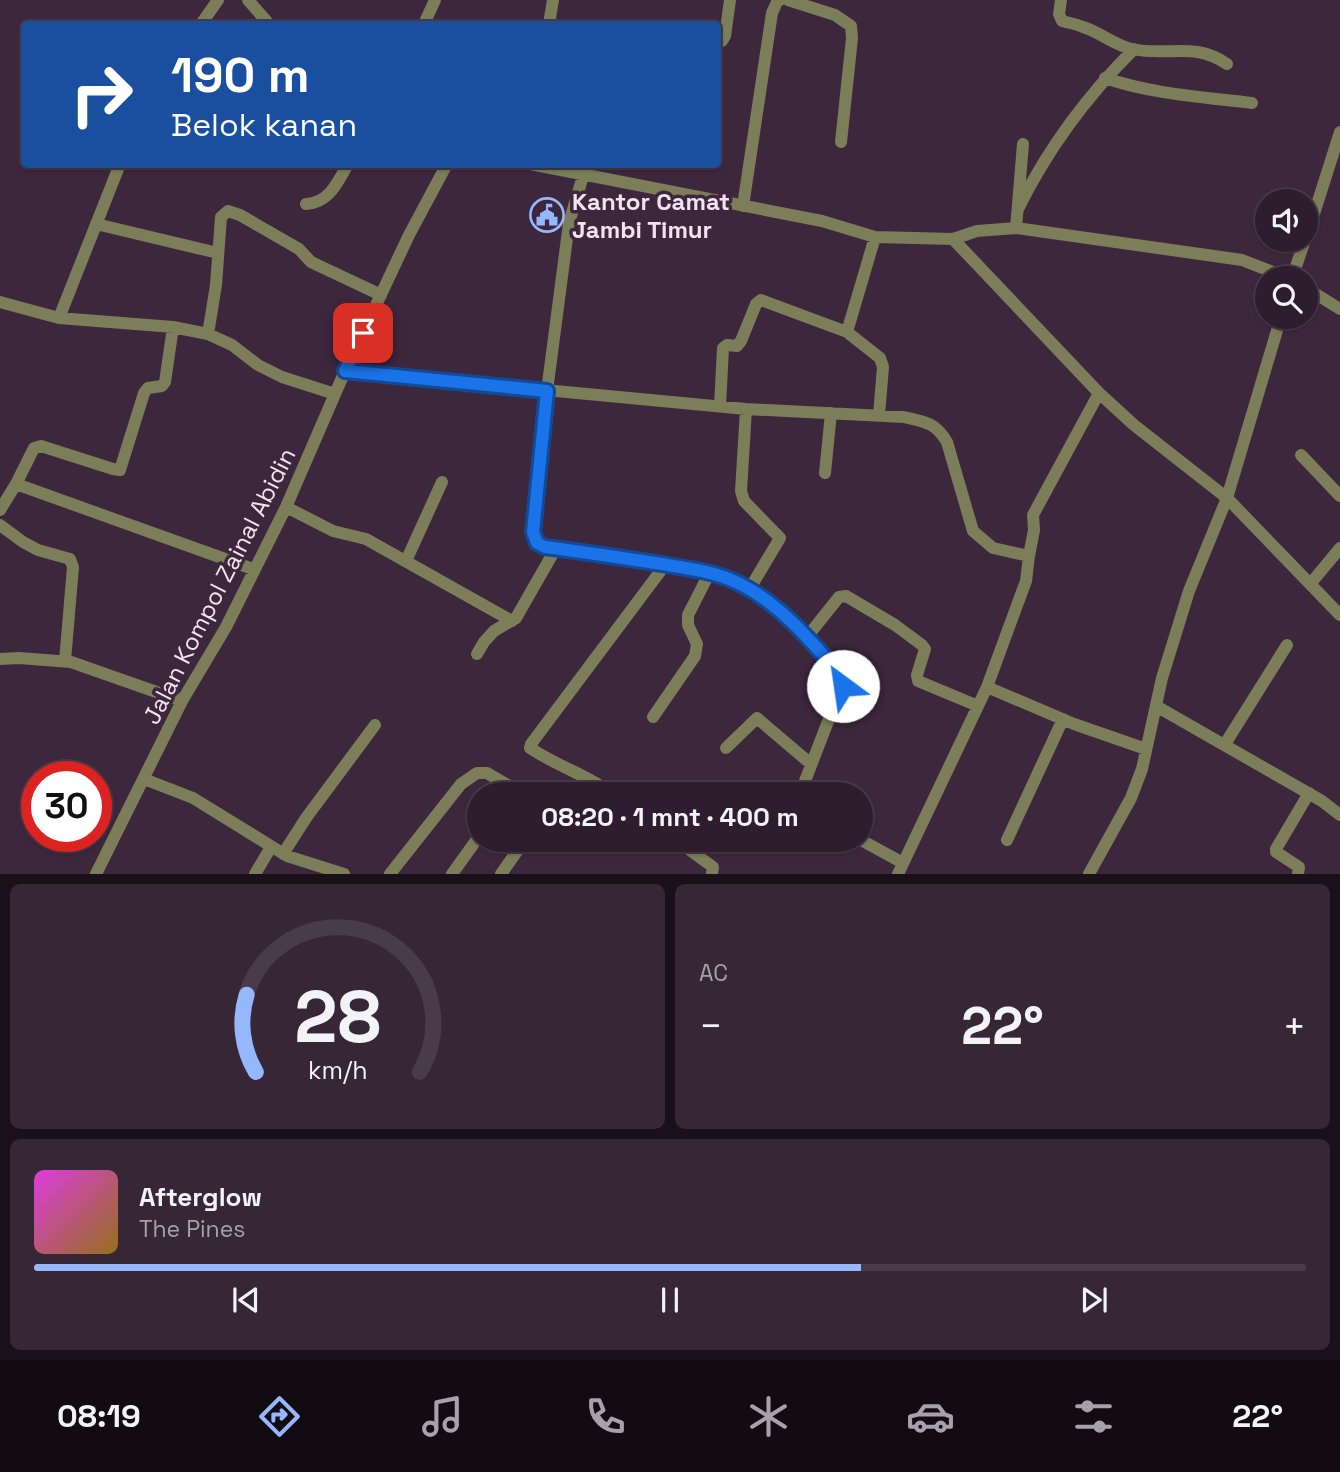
<!DOCTYPE html>
<html lang="id">
<head>
<meta charset="utf-8">
<style>
	body { margin:0; font-family:"Space Grotesk",sans-serif; background:#362636; color:#f1f3f6; height:100vh; display:flex; flex-direction:column; font-size:26px; white-space:nowrap }
	* { box-sizing:border-box; margin:0 }
	p { font-size:23px; color:#a7a2aa }
	.icon { flex:none; width:38px; height:38px; fill:none; stroke:currentColor; stroke-width:2; stroke-linecap:round; stroke-linejoin:round }
	.map { position:relative; height:874px; overflow:hidden }
	.sheet { display:flex; flex-direction:column; gap:10px; padding:10px; background:#191019; flex:1 }
	.sheet>* { flex:none }
	.guide { position:absolute; left:21px; top:21px; width:700px; height:147px; border-radius:7px; box-shadow:0 2px 5px #0004,0 0 0 2px #493b4a; background:#1a4fa0; color:#fff; overflow:hidden }
	.buttons { position:absolute; left:1255px; top:189px; display:grid; gap:14px }
	.buttons a { display:grid; place-items:center; width:63px; height:63px; border-radius:50%; background:#2e1d2e; box-shadow:0 2px 5px #0004,0 0 0 2px #493b4a; font-size:35px }
	.speed { position:absolute; left:21px; top:761px; display:flex; gap:14px; font-size:35px; font-weight:700; text-align:center }
	.speed>* { display:grid; place-content:center; width:91px; height:91px; border-radius:50%; background:#2e1d2e; box-shadow:0 2px 5px #0004,0 0 0 2px #493b4a; line-height:1 }
	.speed .limit { border:10px solid #d22; background:#fff; color:#111 }
	.pin { position:absolute; display:grid; place-items:center; width:60px; height:60px; color:#fff; margin:-30px; border-radius:14px; box-shadow:0 4px 10px #0006 }
	.me { position:absolute; width:77px; margin:-38px; rotate:329deg; stroke-linejoin:round; filter:drop-shadow(0 0 5px #0008) }
	.turn { display:flex; align-items:center; gap:24px; height:147px; padding:0 35px; font-size:32px }
	.turn .icon { width:91px; height:91px; stroke-width:2.5 }
	.turn b { display:block; font-size:49px; line-height:60px }
	.big { font-size:52px; font-weight:700; line-height:1.1 }
	.sheet .widget { flex:1; display:flex; flex-direction:column; justify-content:center; gap:10px; min-width:0; padding:0 24px; border-radius:10px; background:#362636 }
	.sheet .dial { align-items:center; gap:0 }
	.dial svg { height:182px; overflow:visible; fill:none; stroke:#493b4a; stroke-width:7; stroke-linecap:round; text-anchor:middle }
	.dial text { fill:#f1f3f6; stroke:none }
	.song { display:flex; align-items:center; gap:21px }
	.cover { width:84px; height:84px; border-radius:10px; background:linear-gradient(135deg,hsl(300 70% 55%),hsl(40 70% 35%)) }
	.played { height:7px; border-radius:4px; background:linear-gradient(90deg,#94b7fd 65%,#493b4a 65%) }
	.keys { display:flex; justify-content:space-around; direction:ltr }
	.heat { display:flex; justify-content:space-between; align-items:center; font-size:38px; direction:ltr }
	.sheet .tiles { flex:1; display:grid; gap:10px; grid-template-columns:1fr 1fr }
	.widget:last-child { grid-column:span 2 }
	.trip { position:absolute; left:467px; top:782px; width:406px; height:70px; border-radius:35px; background:#2e1d2e; box-shadow:0 2px 5px #0004,0 0 0 2px #493b4a; font-weight:700; line-height:70px; text-align:center }
	.tab-bar { display:flex; height:112px; justify-content:space-around; align-items:center; background:#120c12; color:#a7a2aa }
	.tab-bar .icon { width:49px; height:49px }
	.tab-bar .selected { color:#94b7fd }
	.tab-bar b { font-size:32px; color:#f1f3f6 }
	.map>svg:first-child { display:block }
	.lines { fill:none; stroke-linecap:round; stroke-linejoin:round }
	.minor { stroke:#7b7e59; stroke-width:12 }
	.route-casing { stroke:#114b97; stroke-width:18 }
	.route { stroke:#1a73e8; stroke-width:12 }
	.labels { text-anchor:middle; dominant-baseline:central; stroke-width:7; stroke-linejoin:round; paint-order:stroke }
	.poi-label { font-size:24px; font-weight:bold; fill:#f1e3f1; stroke:#3d273d; text-anchor:start }
	.street-label { font-size:24px; fill:#f1e3f1; stroke:#3d273d }
</style>
</head>
<body>
<div class="map">
<svg width="1340" height="874" viewBox="0 0 1340 874">
	<rect width="100%" height="100%" fill="#3d273d"/>
	<g class="lines">
		<path class="minor" d="M248,0L269,24
			M788,0L835,15L851,26L852,38L841,142
			M1061,0L1059,14L1062,21C1069,23 1076,24 1083,27C1100,32 1114,45 1132,49C1169,57 1193,41 1227,64
			M201,24L218,0
			M424,24L435,0
			M549,24L553,0
			M718,42L722,41L725,36L730,0
			M1105,78C1152,94 1203,97 1252,103
			M530,164L822,221L875,237L953,239L977,231L1016,228L1242,260L1288,278
			M583,176L569,223L547,391L533,532L537,543L545,547L599,553L710,572L741,584L764,600L807,637L844,680L800,794
			M306,204C329,203 338,182 348,164
			M743,206L772,13L777,2L780,0
			M1018,209C1047,150 1087,96 1134,49
			M96,224L218,253
			M1016,228L1023,144
			M953,239L1099,393L1134,425L1227,498L1340,615
			M1306,239L1340,132
			M1292,278L1305,240
			M1306,288L1340,309
			M0,302L59,318L173,327L208,334L232,345L258,365L282,377L335,394
			M59,318L120,164
			M847,332L880,358L883,367L879,415
			M208,334L216,285L221,217L228,211L240,215L299,249L311,262L381,295
			M345,371L746,409L904,417C925,422 935,422 947,442L973,531L993,548L1029,556L1026,581L987,687L898,874
			M720,406L723,348L727,345L737,346L741,341L756,304L761,300L847,332L875,237
			M746,409L741,491L744,501L780,538L749,590
			M1301,455L1340,496
			M825,473L831,413
			M16,484L34,448L41,446L113,469L120,470L144,393L148,388L162,386L165,382L173,327
			M286,507L333,531L366,539L512,621
			M0,510L16,484L253,569
			M0,525L23,542L38,550L70,559L73,567L65,661
			M1029,556L1034,530L1033,515L1099,393
			M406,561L442,482
			M1311,583L1340,548
			M807,637L839,597L846,596L895,625L922,645L925,649L917,675L918,681L978,706
			M477,654L484,642L494,631L516,618L556,548
			M0,659L19,658L71,662L182,701
			M987,687L1074,724L1146,749
			M1156,706L1322,801L1340,815
			M653,717L695,656L697,644L688,625V615L710,572
			M1225,744L1287,645
			M726,748L757,718L811,764
			M144,779L193,798L287,856L344,874
			M613,794C587,775 557,766 530,748L531,744L665,565
			M676,840L713,867L712,874
			M861,840L903,863
			M1007,840L1063,719
			M283,854L306,818L375,725
			M96,874L182,701L226,627L286,507L345,371L409,235L447,164
			M255,874L271,847
			M390,874L461,784L477,773H487L523,794
			M452,874L480,835
			M501,874L525,840
			M1089,874L1131,798L1142,769L1162,678L1189,591L1227,498L1281,317
			M1298,874L1299,867L1276,852V849L1309,793"/>
	</g>
	<g class="lines">
		<g class="route-casing">
			<path id="route" d="M363,333L345,371L547,391L533,532L537,543L545,547C584,552 623,558 662,564C689,569 715,571 740,584C780,604 811,641 840,674L844,680L843,686"/>
		</g>
		<use href="#route" class="route"/>
	</g>
	<defs>
		<g id="civic-ring" transform="scale(1.75)"><circle r="9.5" fill="#3d273d" stroke="#94b7fd" stroke-width="1.5"/><path d="M-.6-6.5H3V-4.5H.6V-3L4-1V1h2V6H-6V1h2V-1L-.6-3ZM-1.2 2.5V6h2.4V2.5Z" fill="#94b7fd"/></g>
	</defs>
	<g fill-rule="evenodd">
		<use href="#civic-ring" x="547" y="215"/>
	</g>
	<g class="labels">
		<g class="poi-label">
			<text x="572" y="201">Kantor Camat<tspan x="572" dy="28">Jambi Timur</tspan></text>
		</g>
		<g class="street-label">
			<text transform="translate(219 586) rotate(-63)">Jalan Kompol Zainal Abidin</text>
		</g>
	</g>
</svg>
<div class="buttons">
<a><svg class="icon" aria-label="sound" viewBox="0 0 24 24"><path d="M4 9h4l5-4v14l-5-4H4zM17 9q2 3 0 6"/></svg></a>
<a><svg class="icon" aria-label="search" viewBox="0 0 24 24"><circle cx="10" cy="10" r="6"/><path d="M15 15l6 6"/></svg></a>
</div>
<div class="speed"><div class="limit">30</div></div>
<div class="pin" style="left:363px;top:333px;background:#d93025"><svg class="icon" aria-label="arrive" viewBox="0 0 24 24"><path d="M6 21V4h12l-3 4 3 4H6"/></svg></div>
<svg class="me" style="left:843px;top:686px" viewBox="-20 -20 40 40"><circle r="19" fill="#fff"/><path d="M0-13L10 11 0 6-10 11z" fill="#1a73e8"/></svg>
<div class="trip">08:20 · 1 mnt · 400 m</div>
<div class="guide">
<div class="turn"><svg class="icon" aria-label="right" viewBox="0 0 24 24"><path d="M7 20v-9h11M14 6l5 5-5 5"/></svg><div><b>190 m</b>Belok kanan</div></div>
</div>
</div>
<section class="sheet">
<div class="tiles">
<div class="widget dial"><svg viewBox="0 0 100 80">
<path d="M14 69A42 42 0 1 1 86 69"/>
<path d="M14 69A42 42 0 0 1 10 35" stroke="#94b7fd"/>
<text x="50" y="56" font-size="32" font-weight="700">28</text>
<text x="50" y="72" font-size="11">km/h</text>
</svg></div>
<div class="widget"><p>AC</p>
<div class="heat"><a>−</a><b class="big">22°</b><a>+</a></div>
</div>
<div class="widget">
<div class="song"><i class="cover"></i><div><b>Afterglow</b><p>The Pines</p></div></div>
<div class="played"></div>
<div class="keys"><svg class="icon" aria-label="previous" viewBox="0 0 24 24"><path d="M18 5L8 12l10 7zM5 5v14"/></svg><svg class="icon" aria-label="pause" viewBox="0 0 24 24"><path d="M8 5v14M16 5v14"/></svg><svg class="icon" aria-label="next" viewBox="0 0 24 24"><path d="M6 5l10 7-10 7zM19 5v14"/></svg></div>
</div>
</div>
</section>
<nav class="tab-bar">
<b>08:19</b>
<svg class="icon selected" aria-label="directions" viewBox="0 0 24 24"><path d="M12 3l9 9-9 9-9-9zM9 14v-3h6M13 9l2 2-2 2"/></svg>
<svg class="icon" aria-label="music" viewBox="0 0 24 24"><path d="M9 18V5l10-2v13"/><circle cx="6" cy="18" r="3"/><circle cx="16" cy="16" r="3"/></svg>
<svg class="icon" aria-label="phone" viewBox="0 0 24 24"><path d="M5 4h4l2 5-3 2q2 4 5 5l2-3 5 2v4C11 20 4 13 5 4z"/></svg>
<svg class="icon" aria-label="climate" viewBox="0 0 24 24"><path d="M12 3v18M4 7l16 10M4 17L20 7"/></svg>
<svg class="icon" aria-label="car" viewBox="0 0 24 24"><path d="M5 17H2v-5l4-1 3-4h7l3 4 3 1v5h-3M9 17h6M6 11h13"/><circle cx="7" cy="17" r="2"/><circle cx="17" cy="17" r="2"/></svg>
<svg class="icon" aria-label="filters" viewBox="0 0 24 24"><path d="M4 7h16M4 17h16"/><circle cx="9" cy="7" r="2"/><circle cx="15" cy="17" r="2"/></svg>
<b>22°</b>
</nav>
</body>
</html>
